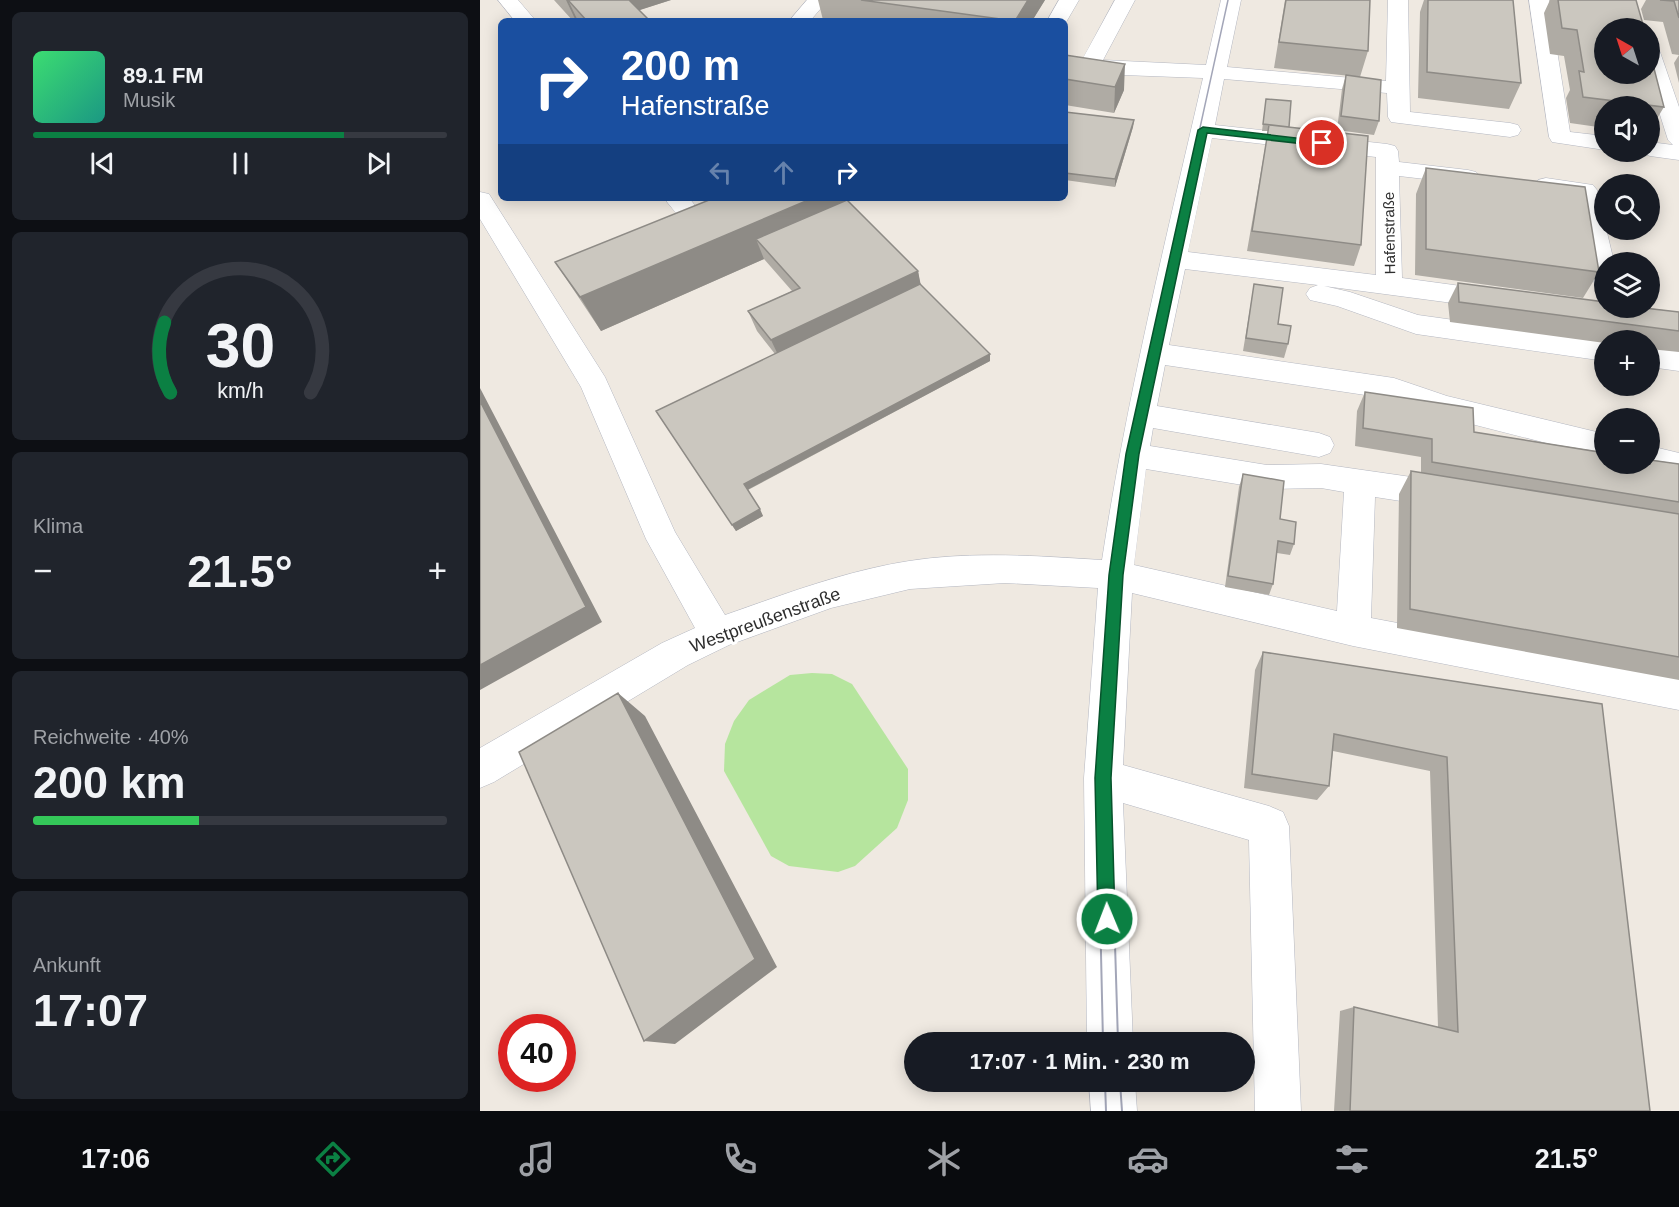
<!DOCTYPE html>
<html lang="de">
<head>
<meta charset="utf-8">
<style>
	body { margin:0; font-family:Helvetica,sans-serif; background:#20242c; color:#f1f3f6; height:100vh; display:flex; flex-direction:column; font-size:22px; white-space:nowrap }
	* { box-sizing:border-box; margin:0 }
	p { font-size:20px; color:#9ea1a6 }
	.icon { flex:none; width:33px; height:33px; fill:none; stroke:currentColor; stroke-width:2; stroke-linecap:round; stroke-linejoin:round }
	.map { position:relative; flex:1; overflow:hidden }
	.details { display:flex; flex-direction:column; gap:12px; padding:12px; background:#0d0f14; width:480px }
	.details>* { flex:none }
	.top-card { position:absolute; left:18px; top:18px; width:570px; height:183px; border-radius:9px; box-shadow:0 3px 15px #0003; background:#1a4fa0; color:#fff; overflow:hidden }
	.needle { width:39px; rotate:321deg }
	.tools { position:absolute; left:1114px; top:18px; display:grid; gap:12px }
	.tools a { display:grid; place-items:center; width:66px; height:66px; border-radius:50%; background:#171b24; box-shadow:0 3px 15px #0003; font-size:30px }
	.speed { position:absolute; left:18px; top:1014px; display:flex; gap:12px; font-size:30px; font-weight:700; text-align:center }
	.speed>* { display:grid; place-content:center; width:78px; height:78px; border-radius:50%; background:#171b24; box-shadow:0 3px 15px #0003; line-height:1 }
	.speed .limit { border:9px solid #d22; background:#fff; color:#111 }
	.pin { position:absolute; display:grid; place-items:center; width:51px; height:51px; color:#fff; margin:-26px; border:3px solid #fff; border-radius:50%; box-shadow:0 2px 6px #0007 }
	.me { position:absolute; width:66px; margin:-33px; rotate:359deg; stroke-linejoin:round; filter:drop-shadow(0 0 4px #0008) }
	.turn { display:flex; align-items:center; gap:21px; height:126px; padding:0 24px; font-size:27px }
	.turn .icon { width:78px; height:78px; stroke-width:2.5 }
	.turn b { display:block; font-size:42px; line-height:51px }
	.lanes { display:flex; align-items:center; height:57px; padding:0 24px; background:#0003; justify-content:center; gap:30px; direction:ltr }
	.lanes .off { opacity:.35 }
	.big { font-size:45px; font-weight:800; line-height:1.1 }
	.details .tile { flex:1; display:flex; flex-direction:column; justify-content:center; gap:9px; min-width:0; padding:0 21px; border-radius:9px; background:#20242c }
	.details .dial { align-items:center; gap:0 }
	.dial svg { height:156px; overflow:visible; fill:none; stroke:#363941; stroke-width:7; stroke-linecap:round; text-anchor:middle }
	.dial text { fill:#f1f3f6; stroke:none }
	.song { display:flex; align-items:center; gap:18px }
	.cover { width:72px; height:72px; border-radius:9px; background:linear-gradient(135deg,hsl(140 70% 55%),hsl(170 70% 35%)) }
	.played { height:6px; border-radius:3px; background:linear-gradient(90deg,#0b8043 75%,#363941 75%) }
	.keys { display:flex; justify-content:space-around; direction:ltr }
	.heat { display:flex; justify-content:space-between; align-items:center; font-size:33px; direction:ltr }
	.charge { height:9px; border-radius:4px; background:linear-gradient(90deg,#34c759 40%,#363941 0) }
	.trip { position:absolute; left:424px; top:1032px; width:351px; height:60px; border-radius:30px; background:#171b24; box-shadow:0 3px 15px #0003; font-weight:800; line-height:60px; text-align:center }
	.tab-bar { display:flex; height:96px; justify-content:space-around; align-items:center; background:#090b0e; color:#9ea1a6 }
	.tab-bar .icon { width:42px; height:42px }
	.tab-bar .selected { color:#0b8043 }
	.tab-bar b { font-size:27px; color:#f1f3f6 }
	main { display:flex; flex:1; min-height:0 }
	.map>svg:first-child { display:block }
	.green { fill:#b6e59e }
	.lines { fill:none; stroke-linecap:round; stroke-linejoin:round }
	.minor-casing { stroke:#b4b7c1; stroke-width:1 }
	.minor { fill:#fff; fill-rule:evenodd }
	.tram-far1 { stroke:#a3a6b8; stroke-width:1.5 }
	.tram { stroke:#a3a6b8; stroke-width:2 }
	.wall { fill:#afaba4 }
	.shaded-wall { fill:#8e8b86 }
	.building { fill:#cbc7bf; stroke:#8e8b86; stroke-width:1.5 }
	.route { fill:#0b8043; stroke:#07532c; stroke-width:1.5 }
	.labels { text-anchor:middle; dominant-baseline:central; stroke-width:6; stroke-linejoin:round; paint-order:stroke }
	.far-street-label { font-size:15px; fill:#2e2e2e; stroke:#fff }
	.street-label { font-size:18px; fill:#2e2e2e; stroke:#fff }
</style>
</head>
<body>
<main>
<section class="details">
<div class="tile">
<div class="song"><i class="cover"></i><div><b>89.1 FM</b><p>Musik</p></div></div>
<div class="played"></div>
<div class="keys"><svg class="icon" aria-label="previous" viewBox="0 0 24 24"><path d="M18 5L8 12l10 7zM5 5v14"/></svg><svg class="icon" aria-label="pause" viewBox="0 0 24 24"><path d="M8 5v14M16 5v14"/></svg><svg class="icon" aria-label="next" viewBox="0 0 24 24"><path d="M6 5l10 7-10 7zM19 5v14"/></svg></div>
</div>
<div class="tile dial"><svg viewBox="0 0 100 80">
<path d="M14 69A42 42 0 1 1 86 69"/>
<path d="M14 69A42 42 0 0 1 11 33" stroke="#0b8043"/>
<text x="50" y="56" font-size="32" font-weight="700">30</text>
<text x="50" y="72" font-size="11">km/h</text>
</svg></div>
<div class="tile"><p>Klima</p>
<div class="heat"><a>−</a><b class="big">21.5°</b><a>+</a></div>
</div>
<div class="tile"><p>Reichweite · 40%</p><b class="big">200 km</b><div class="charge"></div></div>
<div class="tile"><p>Ankunft</p><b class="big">17:07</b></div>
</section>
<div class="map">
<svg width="1199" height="1111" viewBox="0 0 1199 1111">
	<rect width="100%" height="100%" fill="#efe9e1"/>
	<path class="green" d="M332,673L352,674L372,684L428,769V800L417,828L375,866L358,872L309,866L291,856L244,771L245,744L254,721L269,700L310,675Z"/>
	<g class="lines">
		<g class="minor-casing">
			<path id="minor" d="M18,0H38L56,21H35Z
				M327,0H348L330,21H309Z
				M579,0H599L585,24V21H567Z
				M635,0H655L623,60L726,65L741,0H761L747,67L906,81L908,0H928L930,112L1030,123L1038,125L1041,130L1038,135L1030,137L911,122L908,117L907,93L744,79L735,125L907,144L915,146L918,151L919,162L988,170L996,172L1000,177L996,182L988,184L919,176L922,278L1018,291L1027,294L1031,300L1027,306L1018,309L844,286L870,292L938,315L1125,341V361L936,334L857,306L830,300L826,294L830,288L838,285L705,269L689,345L914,378L967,396L1125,434V458L964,417L912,399L685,365L677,406L839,433L850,437L854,445L850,453L839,457L673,428L670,446L787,465L841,464L966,482L977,486L982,495L977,504L966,508L895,497L891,618L1199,676V710L873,646L652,593L643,765L789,806L803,812L809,826L821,1111H775L769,840L643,803L653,1042H607L604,778L618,588L525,583L430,589L351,608L249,645L208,665L14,782L0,788V748L182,643L215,628L166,539L101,387L0,219V192L9,194L125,377L195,532L245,615C305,594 365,571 429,561C493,551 558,556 622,560C647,396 686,239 723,78L643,75L585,68V56L603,58ZM732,138L896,157V275L708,252ZM666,469L787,489L841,488L864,492L857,611L654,565Z
				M1049,0H1069L1090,132L1125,136V150L1072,142L1069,137Z
				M1170,46L1177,48L1180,52L1199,107V160L1170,156L1160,152H1170V142L1193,145L1188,140L1167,74H1170Z
				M1066,178L1113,185L1117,190L1134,262H1125V288L1116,285L1112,279L1094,196L1058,190L1054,185L1058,180Z
				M184,198H209L227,220C219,232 194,240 180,237L177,231L180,225L199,217Z
				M1170,347L1199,351V371L1170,367Z
				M1170,446L1199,453V477L1159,466L1158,464H1170Z
				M609,1082H655L657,1111H611Z"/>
		</g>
		<use href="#minor" class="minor"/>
		<path class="tram-far1" d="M620,736L632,570L648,456L748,0
			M632,736L641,569L656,462L680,344"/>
		<path class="tram" d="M620,734L617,775L623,1042
			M632,734L630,780L638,1042
			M625,1082L626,1111
			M640,1082L642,1111"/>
	</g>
	<path class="wall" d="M74,0H191L159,10L170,21H93Z
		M338,0H565L552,21H353L343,20Z
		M805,0H890L888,51L880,77L794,68Z
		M944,0H1033L1041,83L1029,109L938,98L940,12Z
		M1070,0H1156L1184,107L1170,130V106H1125V128L1090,123L1086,98L1090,90L1084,56L1070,54L1064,13Z
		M1166,0H1199V83L1194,63L1199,55L1192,54L1183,22L1164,20L1161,9Z
		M585,55L644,90L634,113L585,105Z
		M866,75L899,121L894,135L857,130L862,89Z
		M786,99L809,127L881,245L874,266L767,251L788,131H782Z
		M585,112L654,120L653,127L635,187L585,180Z
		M946,168L1119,272L1103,298L935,275L936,194Z
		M367,200L438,271L440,284L510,361L268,490L283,516L256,531L176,411L295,354L277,331L268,311L312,291L284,259L121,331L75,262Z
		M978,283L1199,312V352L1170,349V340H1125V343L970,322L968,303Z
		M774,284L798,324L808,344L804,358L763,351Z
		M885,392L994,432L1199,464V680L917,628L919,494L931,471L941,473V457L875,446L877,411Z
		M763,474L800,519L814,544L810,555L797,553L793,584L789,595L745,587L759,487Z
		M783,652L1122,704L1170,1111H854L860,1011L874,1007L958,1027L950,771L853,751L849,786L837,800L764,788L775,670Z"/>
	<path class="shaded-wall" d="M86,0H108H88L98,21H96Z
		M116,0H191L126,21Z
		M548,0H565L552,21H535Z
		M645,64L644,90L634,113L635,87Z
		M654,120L653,127L635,187V179Z
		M333,198H367L373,220L276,239L284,259L121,331L100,297Z
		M438,271L442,291L300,359L291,340Z
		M510,354V361L267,490L264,484Z
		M0,388L122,622L0,690Z
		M280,509L283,516L256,531L252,525Z
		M138,693L165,716L297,967L195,1044L164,1041Z"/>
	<path class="building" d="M88,0H149L170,21H107Z
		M381,0H548L535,21Z
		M806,0H890L888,51L799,42Z
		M948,0H1033L1041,83L947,72Z
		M1078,0H1156L1164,28H1125V74H1170V53L1184,107L1103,97L1099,71L1104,72L1097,30L1082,28Z
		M1180,0H1199V18L1194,1Z
		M585,55L645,64L635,87L585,79Z
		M866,75L901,80L899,121L861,116Z
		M786,99L811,101L809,127L783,124Z
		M585,112L654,120L635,179L585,173Z
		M789,125L888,136L881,245L772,231Z
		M946,168L1105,187L1119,272L946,249Z
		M234,198H333L100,297L75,262Z
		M367,200L438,271L291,340L268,311L320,288L276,239Z
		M978,283L1125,302V308H1164L1199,312V331L979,302Z
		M440,284L510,354L264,484L280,509L252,525L176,411Z
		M774,284L803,288L798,324L811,326L808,344L766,338Z
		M885,392L993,408L994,432L1125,453V464H1170V460L1199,464V502L952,462V439L883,428Z
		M0,401L106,607L0,665Z
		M931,471L1199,514V657L930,609Z
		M763,474L804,481L800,519L816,522L814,544L798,541L793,584L748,576Z
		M783,652L1122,704L1170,1111H870L874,1007L978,1032L967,757L854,734L849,786L772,774Z
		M138,693L275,959L164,1041L39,752Z"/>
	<path class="route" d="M723,127L842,141L847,143L842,146L727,133L659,454L643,575L631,778L635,919L633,925L627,928L621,925L618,919L615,778L629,575L646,454L718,130Z"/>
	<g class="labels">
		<g class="far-street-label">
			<text transform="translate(909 233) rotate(-91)">Hafenstraße</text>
		</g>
		<g class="street-label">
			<text transform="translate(285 620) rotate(-20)">Westpreußenstraße</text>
		</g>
	</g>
</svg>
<div class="tools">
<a><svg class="needle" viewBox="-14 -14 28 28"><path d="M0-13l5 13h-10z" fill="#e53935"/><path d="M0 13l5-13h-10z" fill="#9ea1a6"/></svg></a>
<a><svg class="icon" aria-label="sound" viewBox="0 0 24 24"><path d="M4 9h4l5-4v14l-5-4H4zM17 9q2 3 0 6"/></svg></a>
<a><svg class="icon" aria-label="search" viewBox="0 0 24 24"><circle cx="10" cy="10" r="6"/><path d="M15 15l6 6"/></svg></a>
<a><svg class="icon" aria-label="layers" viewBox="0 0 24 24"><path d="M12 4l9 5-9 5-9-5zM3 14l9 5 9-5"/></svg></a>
<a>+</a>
<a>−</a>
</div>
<div class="speed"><div class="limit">40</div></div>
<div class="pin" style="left:842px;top:143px;background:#d93025"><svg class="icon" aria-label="arrive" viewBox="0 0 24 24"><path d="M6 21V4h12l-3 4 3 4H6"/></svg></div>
<svg class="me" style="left:627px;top:919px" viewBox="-20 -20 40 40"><circle r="17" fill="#0b8043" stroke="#fff" stroke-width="3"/><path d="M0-11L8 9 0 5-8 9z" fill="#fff"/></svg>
<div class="trip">17:07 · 1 Min. · 230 m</div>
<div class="top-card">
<div class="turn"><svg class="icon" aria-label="right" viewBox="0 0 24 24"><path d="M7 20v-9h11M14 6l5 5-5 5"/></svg><div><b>200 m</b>Hafenstraße</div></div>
<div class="lanes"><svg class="icon off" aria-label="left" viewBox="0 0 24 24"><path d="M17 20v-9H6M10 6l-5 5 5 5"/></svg><svg class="icon off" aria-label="ahead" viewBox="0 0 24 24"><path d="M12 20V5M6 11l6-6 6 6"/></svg><svg class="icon" aria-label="right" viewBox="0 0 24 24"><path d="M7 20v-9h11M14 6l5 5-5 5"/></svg></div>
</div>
</div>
</main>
<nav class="tab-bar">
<b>17:06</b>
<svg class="icon selected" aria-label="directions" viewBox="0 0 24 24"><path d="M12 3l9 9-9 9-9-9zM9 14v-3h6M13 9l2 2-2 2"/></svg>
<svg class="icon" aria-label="music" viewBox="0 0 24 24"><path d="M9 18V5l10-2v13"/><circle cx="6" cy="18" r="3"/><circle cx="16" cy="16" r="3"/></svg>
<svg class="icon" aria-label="phone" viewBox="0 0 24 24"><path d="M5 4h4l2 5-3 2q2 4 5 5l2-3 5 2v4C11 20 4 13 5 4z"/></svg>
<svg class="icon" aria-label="climate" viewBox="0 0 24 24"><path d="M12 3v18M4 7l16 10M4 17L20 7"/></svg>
<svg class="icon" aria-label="car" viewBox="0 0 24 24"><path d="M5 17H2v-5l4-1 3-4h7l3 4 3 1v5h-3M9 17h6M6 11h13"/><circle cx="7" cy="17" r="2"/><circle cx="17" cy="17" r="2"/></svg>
<svg class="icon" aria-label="filters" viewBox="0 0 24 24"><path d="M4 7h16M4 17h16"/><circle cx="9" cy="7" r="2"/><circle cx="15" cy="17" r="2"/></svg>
<b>21.5°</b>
</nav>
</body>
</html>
